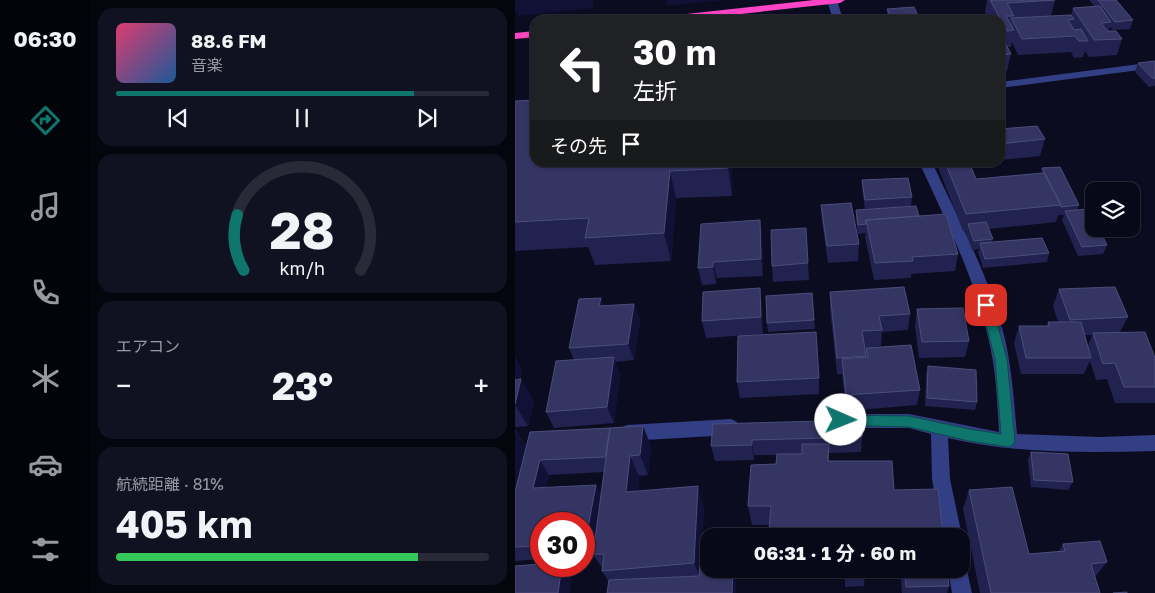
<!DOCTYPE html>
<html lang="ja">
<head>
<meta charset="utf-8">
<style>
	body { margin:0; font-family:"Golos Text","Noto Sans JP",sans-serif; background:#111221; color:#f1f3f6; height:100vh; display:flex; flex-direction:column; font-size:19px; white-space:nowrap }
	* { box-sizing:border-box; margin:0 }
	p { font-size:16px; color:#989aa2 }
	.icon { flex:none; width:28px; height:28px; fill:none; stroke:currentColor; stroke-width:2; stroke-linecap:round; stroke-linejoin:round }
	.map { position:relative; flex:1; overflow:hidden }
	.side { display:flex; flex-direction:column; gap:8px; padding:8px; background:#04050d; width:425px }
	.side>* { flex:none }
	.guide { position:absolute; left:15px; top:15px; width:475px; height:152px; border-radius:15px; box-shadow:0 1px 4px #0004,0 0 0 1px #292a37; background:#202124; color:#fff; overflow:hidden }
	.fabs { position:absolute; left:570px; top:182px; display:grid; gap:10px }
	.fabs a { display:grid; place-items:center; width:55px; height:55px; border-radius:10px; background:#080918; box-shadow:0 1px 4px #0004,0 0 0 1px #292a37; font-size:25px }
	.speed { position:absolute; left:15px; top:512px; display:flex; gap:10px; font-size:25px; font-weight:700; text-align:center }
	.speed>* { display:grid; place-content:center; width:65px; height:65px; border-radius:50%; background:#080918; box-shadow:0 1px 4px #0004,0 0 0 1px #292a37; line-height:1 }
	.speed .limit { border:8px solid #d22; background:#fff; color:#111 }
	.pin { position:absolute; display:grid; place-items:center; width:42px; height:42px; color:#fff; margin:-21px; border-radius:10px; box-shadow:0 2px 8px #0006 }
	.me { position:absolute; width:55px; margin:-28px; rotate:91deg; stroke-linejoin:round; filter:drop-shadow(0 0 4px #0008) }
	.turn { display:flex; align-items:center; gap:18px; height:105px; padding:0 20px; font-size:22px }
	.turn .icon { width:65px; height:65px; stroke-width:2.5 }
	.turn b { display:block; font-size:35px; line-height:42px }
	.then { display:flex; align-items:center; height:48px; padding:0 20px; background:#0003; gap:10px; font-size:19px }
	.big { font-size:38px; font-weight:700; line-height:1.1 }
	.side .card { flex:1; display:flex; flex-direction:column; justify-content:center; gap:8px; min-width:0; padding:0 18px; border-radius:15px; background:#111221 }
	.side .dial { align-items:center; gap:0 }
	.dial svg { height:130px; overflow:visible; fill:none; stroke:#292a37; stroke-width:7; stroke-linecap:round; text-anchor:middle }
	.dial text { fill:#f1f3f6; stroke:none }
	.song { display:flex; align-items:center; gap:15px }
	.cover { width:60px; height:60px; border-radius:8px; background:linear-gradient(135deg,hsl(340 70% 55%),hsl(210 70% 35%)) }
	.played { height:5px; border-radius:2px; background:linear-gradient(90deg,#0f766e 80%,#292a37 80%) }
	.keys { display:flex; justify-content:space-around; direction:ltr }
	.heat { display:flex; justify-content:space-between; align-items:center; font-size:28px; direction:ltr }
	.charge { height:8px; border-radius:4px; background:linear-gradient(90deg,#34c759 81%,#292a37 0) }
	.trip { position:absolute; left:185px; top:528px; width:270px; height:50px; border-radius:15px; background:#080918; box-shadow:0 1px 4px #0004,0 0 0 1px #292a37; font-weight:700; line-height:50px; text-align:center }
	main { display:flex; flex:1; min-height:0 }
	.menu { display:flex; flex-direction:column; width:90px; justify-content:space-around; align-items:center; background:#03040a; color:#989aa2 }
	.menu .icon { width:35px; height:35px }
	.menu .current { color:#0f766e }
	.menu b { font-size:22px; color:#f1f3f6 }
	.map>svg:first-child { display:block }
	.lines { fill:none; stroke-linecap:round; stroke-linejoin:round }
	.minor { fill:#323f84; fill-rule:evenodd }
	.highway { fill:#ff45c5; fill-rule:evenodd }
	.wall { fill:#222250; fill-rule:evenodd }
	.shaded-wall { fill:#111135 }
	.building { fill:#343563; stroke:#4b4d7b }
	.route { fill:#0f766e; stroke:#0a4d48 }
</style>
</head>
<body>
<main>
<nav class="menu">
<b>06:30</b>
<svg class="icon current" aria-label="directions" viewBox="0 0 24 24"><path d="M12 3l9 9-9 9-9-9zM9 14v-3h6M13 9l2 2-2 2"/></svg>
<svg class="icon" aria-label="music" viewBox="0 0 24 24"><path d="M9 18V5l10-2v13"/><circle cx="6" cy="18" r="3"/><circle cx="16" cy="16" r="3"/></svg>
<svg class="icon" aria-label="phone" viewBox="0 0 24 24"><path d="M5 4h4l2 5-3 2q2 4 5 5l2-3 5 2v4C11 20 4 13 5 4z"/></svg>
<svg class="icon" aria-label="climate" viewBox="0 0 24 24"><path d="M12 3v18M4 7l16 10M4 17L20 7"/></svg>
<svg class="icon" aria-label="car" viewBox="0 0 24 24"><path d="M5 17H2v-5l4-1 3-4h7l3 4 3 1v5h-3M9 17h6M6 11h13"/><circle cx="7" cy="17" r="2"/><circle cx="17" cy="17" r="2"/></svg>
<svg class="icon" aria-label="filters" viewBox="0 0 24 24"><path d="M4 7h16M4 17h16"/><circle cx="9" cy="7" r="2"/><circle cx="15" cy="17" r="2"/></svg>
</nav>
<section class="side">
<div class="card">
<div class="song"><i class="cover"></i><div><b>88.6 FM</b><p>音楽</p></div></div>
<div class="played"></div>
<div class="keys"><svg class="icon" aria-label="previous" viewBox="0 0 24 24"><path d="M18 5L8 12l10 7zM5 5v14"/></svg><svg class="icon" aria-label="pause" viewBox="0 0 24 24"><path d="M8 5v14M16 5v14"/></svg><svg class="icon" aria-label="next" viewBox="0 0 24 24"><path d="M6 5l10 7-10 7zM19 5v14"/></svg></div>
</div>
<div class="card dial"><svg viewBox="0 0 100 80">
<path d="M14 69A42 42 0 1 1 86 69"/>
<path d="M14 69A42 42 0 0 1 10 35" stroke="#0f766e"/>
<text x="50" y="56" font-size="32" font-weight="700">28</text>
<text x="50" y="72" font-size="11">km/h</text>
</svg></div>
<div class="card"><p>エアコン</p>
<div class="heat"><a>−</a><b class="big">23°</b><a>+</a></div>
</div>
<div class="card"><p>航続距離 · 81%</p><b class="big">405 km</b><div class="charge"></div></div>
</section>
<div class="map">
<svg width="640" height="593" viewBox="0 0 640 593">
	<rect width="100%" height="100%" fill="#0b0c20"/>
	<g class="lines">
		<path class="minor" d="M312,0H322L328,20H318Z
			M640,62V68L485,88V82Z
			M404,162H417C443,219 475,277 490,339C497,370 499,402 502,434L585,437L640,435V451C571,453 501,454 433,438L435,479L447,536L446,537L427,536L417,479L416,434L394,428H326L320,426L317,421L320,416L326,414H394L484,432C482,400 481,368 473,337C459,276 430,219 404,162Z
			M216,419L222,422L225,427L222,432L216,435L112,441L106,438L103,433L106,428L112,425Z
			M446,560L450,562L457,593H437L433,569H446Z"/>
		<path class="highway" d="M299,0H330L325,3L171,20H139L144,17Z
			M20,31V37L0,39V33Z"/>
	</g>
	<path class="wall" d="M472,0H540L536,16L556,15L558,8L580,7L575,1V0H601L618,20L615,29L598,30L595,27L593,31L607,39L602,55L574,57L570,51L568,57L559,58L556,52L503,55L497,42L496,47H492L496,54L492,71H485V20H474L470,12Z
		M372,9L405,20H372Z
		M640,61V86L634,87L620,72L623,63Z
		M0,101L20,162H217V196L161,198L156,261L80,265L73,247L0,251Z
		M485,129L530,139L525,156L485,160Z
		M421,162H462L454,163L461,179L526,173L527,168L564,205L562,210L592,245L588,254L563,256L547,220L549,215H543L541,222L474,229L478,239L477,242L534,253L532,262L468,268L463,252L464,249L457,250L451,233V231H448Z
		M347,180L397,197L396,206L350,209L347,189Z
		M306,205L344,244L343,261L313,263L307,222Z
		M341,210L404,216L443,254L440,271L396,274V278L359,280L350,237L351,233L343,234L341,219Z
		M245,220L247,237L248,276L202,278L201,284L187,285L183,268Z
		M293,263L294,280L258,282L257,266Z
		M544,289L613,317L605,332L640,358V403H600L592,379L581,380L575,361L569,374H506L499,343L504,326H532L533,322H543L538,306ZM570,335H577L573,346Z
		M315,292L395,314L393,330L367,332L366,346L349,348L351,357V348L405,390L402,405L331,411L327,374H322L315,309Z
		M297,293L300,329L253,332L252,323Z
		M86,298L89,306L119,304L125,320L119,360L100,362L105,374L99,423L39,428L31,412L59,360L54,348Z
		M247,304L248,334L191,338L187,321Z
		M402,309L454,341L450,357L404,358L400,326Z
		M0,357L7,370L5,380L19,401L13,426L0,427Z
		M413,366L462,402L460,410L410,406L411,375Z
		M304,378V394L225,398L222,382Z
		M198,424L347,437L346,452L314,453V461L379,490L428,536H255V525H237L233,506L261,464L262,455H239V460L200,461L196,446Z
		M128,426L136,446L133,475L124,476L123,491L189,506L187,544L221,593L94,582L87,571V568L79,556V557H69V524H26V559L0,561V430H1L11,445L2,482L15,432L95,428ZM89,472L86,495L81,485L31,488L34,475Z
		M516,452L558,482L553,490L516,487L513,460Z
		M454,490L514,554L544,551L548,544L592,562L580,577L585,593H465L448,509Z
		M321,569H350L349,586L330,587V572H321Z
		M385,569H432L434,586L432,593H387Z"/>
	<path class="shaded-wall" d="M0,0H78V8L4,16L2,12H0Z
		M151,0H208L152,6Z
		M213,162H217V196L213,168Z
		M155,171L161,198L156,261L149,233Z
		M245,220L247,237L248,276L246,259Z
		M198,262L202,278L201,284L198,267Z
		M245,288L247,304L248,334L246,317Z
		M86,298L92,314L84,306Z
		M119,304L125,320L119,360L113,344Z
		M0,357L7,370L0,398Z
		M99,357L105,374L99,423L92,407Z
		M6,379L19,401L13,426L0,405Z
		M128,426L136,446L133,475L125,455Z
		M1,430L11,445L0,493V434Z
		M237,440L239,455V460L237,445Z
		M115,456L124,476L121,511L111,492Z
		M25,460L34,475L28,503L18,488Z
		M81,485L88,499L78,554L79,557L70,544Z
		M183,486L189,506L186,580L179,563Z
		M47,566H51L57,575L55,593H43Z
		M218,569H222L221,593H217Z"/>
	<path class="building" d="M475,0H540L492,3L499,16H491L499,30L492,31Z
		M583,0H601L618,20L600,22Z
		M585,6L596,22L586,23L592,31H601L607,39L579,40L558,8Z
		M399,7L405,20H377L372,9Z
		M556,15L559,19L553,20L559,30L566,29L573,41H564L560,36L507,39L496,18Z
		M485,33L496,54L485,55Z
		M640,61V78H637L623,63Z
		M20,100V162H213V168L155,171L149,233L70,238L74,218L0,222V101Z
		M522,126L530,139L485,144V129Z
		M430,162H454L461,179L529,173L546,205L451,214Z
		M545,167L564,205L546,207V205L527,168Z
		M393,178L397,197L350,200L347,180Z
		M336,203L344,244L312,246L306,205Z
		M401,206L404,216L351,220V224L343,225L341,210Z
		M574,209L579,218V229H584L592,245L567,247L550,211Z
		M431,214L443,254L397,257L398,261L360,263L351,220Z
		M245,220L246,259L198,262V267L183,268L186,224Z
		M471,222L478,239L459,241L453,224Z
		M291,228L293,263L257,266L256,230Z
		M527,238L534,253L470,259L465,243Z
		M389,287L395,314L364,316L367,330L347,331L351,356L322,358L315,292Z
		M600,287L613,317L555,320L544,289Z
		M245,288L246,317L187,321L188,292Z
		M297,293L299,320L252,323L251,296Z
		M86,298L84,306L119,304L113,344L54,348L64,299Z
		M448,308L454,341L407,342L402,309Z
		M533,322H566L576,358H511L504,326H534Z
		M301,332L304,378L222,382L223,336Z
		M630,332L640,358V387H609L600,363L588,364L578,333Z
		M396,345L405,390L331,395L327,359L353,357L351,348Z
		M99,357L92,407L31,412L41,361Z
		M413,366L461,370L462,402L412,398Z
		M6,379L0,404V380Z
		M346,417L347,437L237,440V445L196,446L198,424L306,421V418Z
		M128,426L125,455L115,456L111,492L183,486L179,563L87,571L89,554H78L95,428Z
		M95,428L90,457L25,460L18,488L81,485L70,544H69V524H26V546L0,547V492L15,432Z
		M287,444H314L313,461H377L379,490L423,489L428,536H387V533H348L349,536H321V529L254,530L256,506H233L236,465L261,464L262,454H287Z
		M516,452L553,454L558,482L519,480Z
		M497,487L514,554L550,551L548,544L585,541L592,562L576,564L585,593H476L454,490Z
		M194,543V569H218L217,593H92L94,580L184,576L187,544Z
		M26,564V566H47L43,593H0V566Z
		M330,569H350L330,570Z
		M389,569H432L434,586L391,587Z
		M612,592V593H598Z"/>
	<path class="route" d="M471,301L477,305L492,359L500,441L498,445L494,447L454,441L394,427L321,425L319,420L321,416L326,415L394,416L454,429L486,434L480,359L466,305Z"/>
</svg>
<div class="fabs">
<a><svg class="icon" aria-label="layers" viewBox="0 0 24 24"><path d="M12 4l9 5-9 5-9-5zM3 14l9 5 9-5"/></svg></a>
</div>
<div class="speed"><div class="limit">30</div></div>
<div class="pin" style="left:471px;top:305px;background:#d93025"><svg class="icon" aria-label="arrive" viewBox="0 0 24 24"><path d="M6 21V4h12l-3 4 3 4H6"/></svg></div>
<svg class="me" style="left:326px;top:420px" viewBox="-20 -20 40 40"><circle r="19" fill="#fff"/><path d="M0-13L10 11 0 6-10 11z" fill="#0f766e"/></svg>
<div class="trip">06:31 · 1 分 · 60 m</div>
<div class="guide">
<div class="turn"><svg class="icon" aria-label="left" viewBox="0 0 24 24"><path d="M17 20v-9H6M10 6l-5 5 5 5"/></svg><div><b>30 m</b>左折</div></div>
<div class="then">その先<svg class="icon" aria-label="arrive" viewBox="0 0 24 24"><path d="M6 21V4h12l-3 4 3 4H6"/></svg></div>
</div>
</div>
</main>
</body>
</html>
